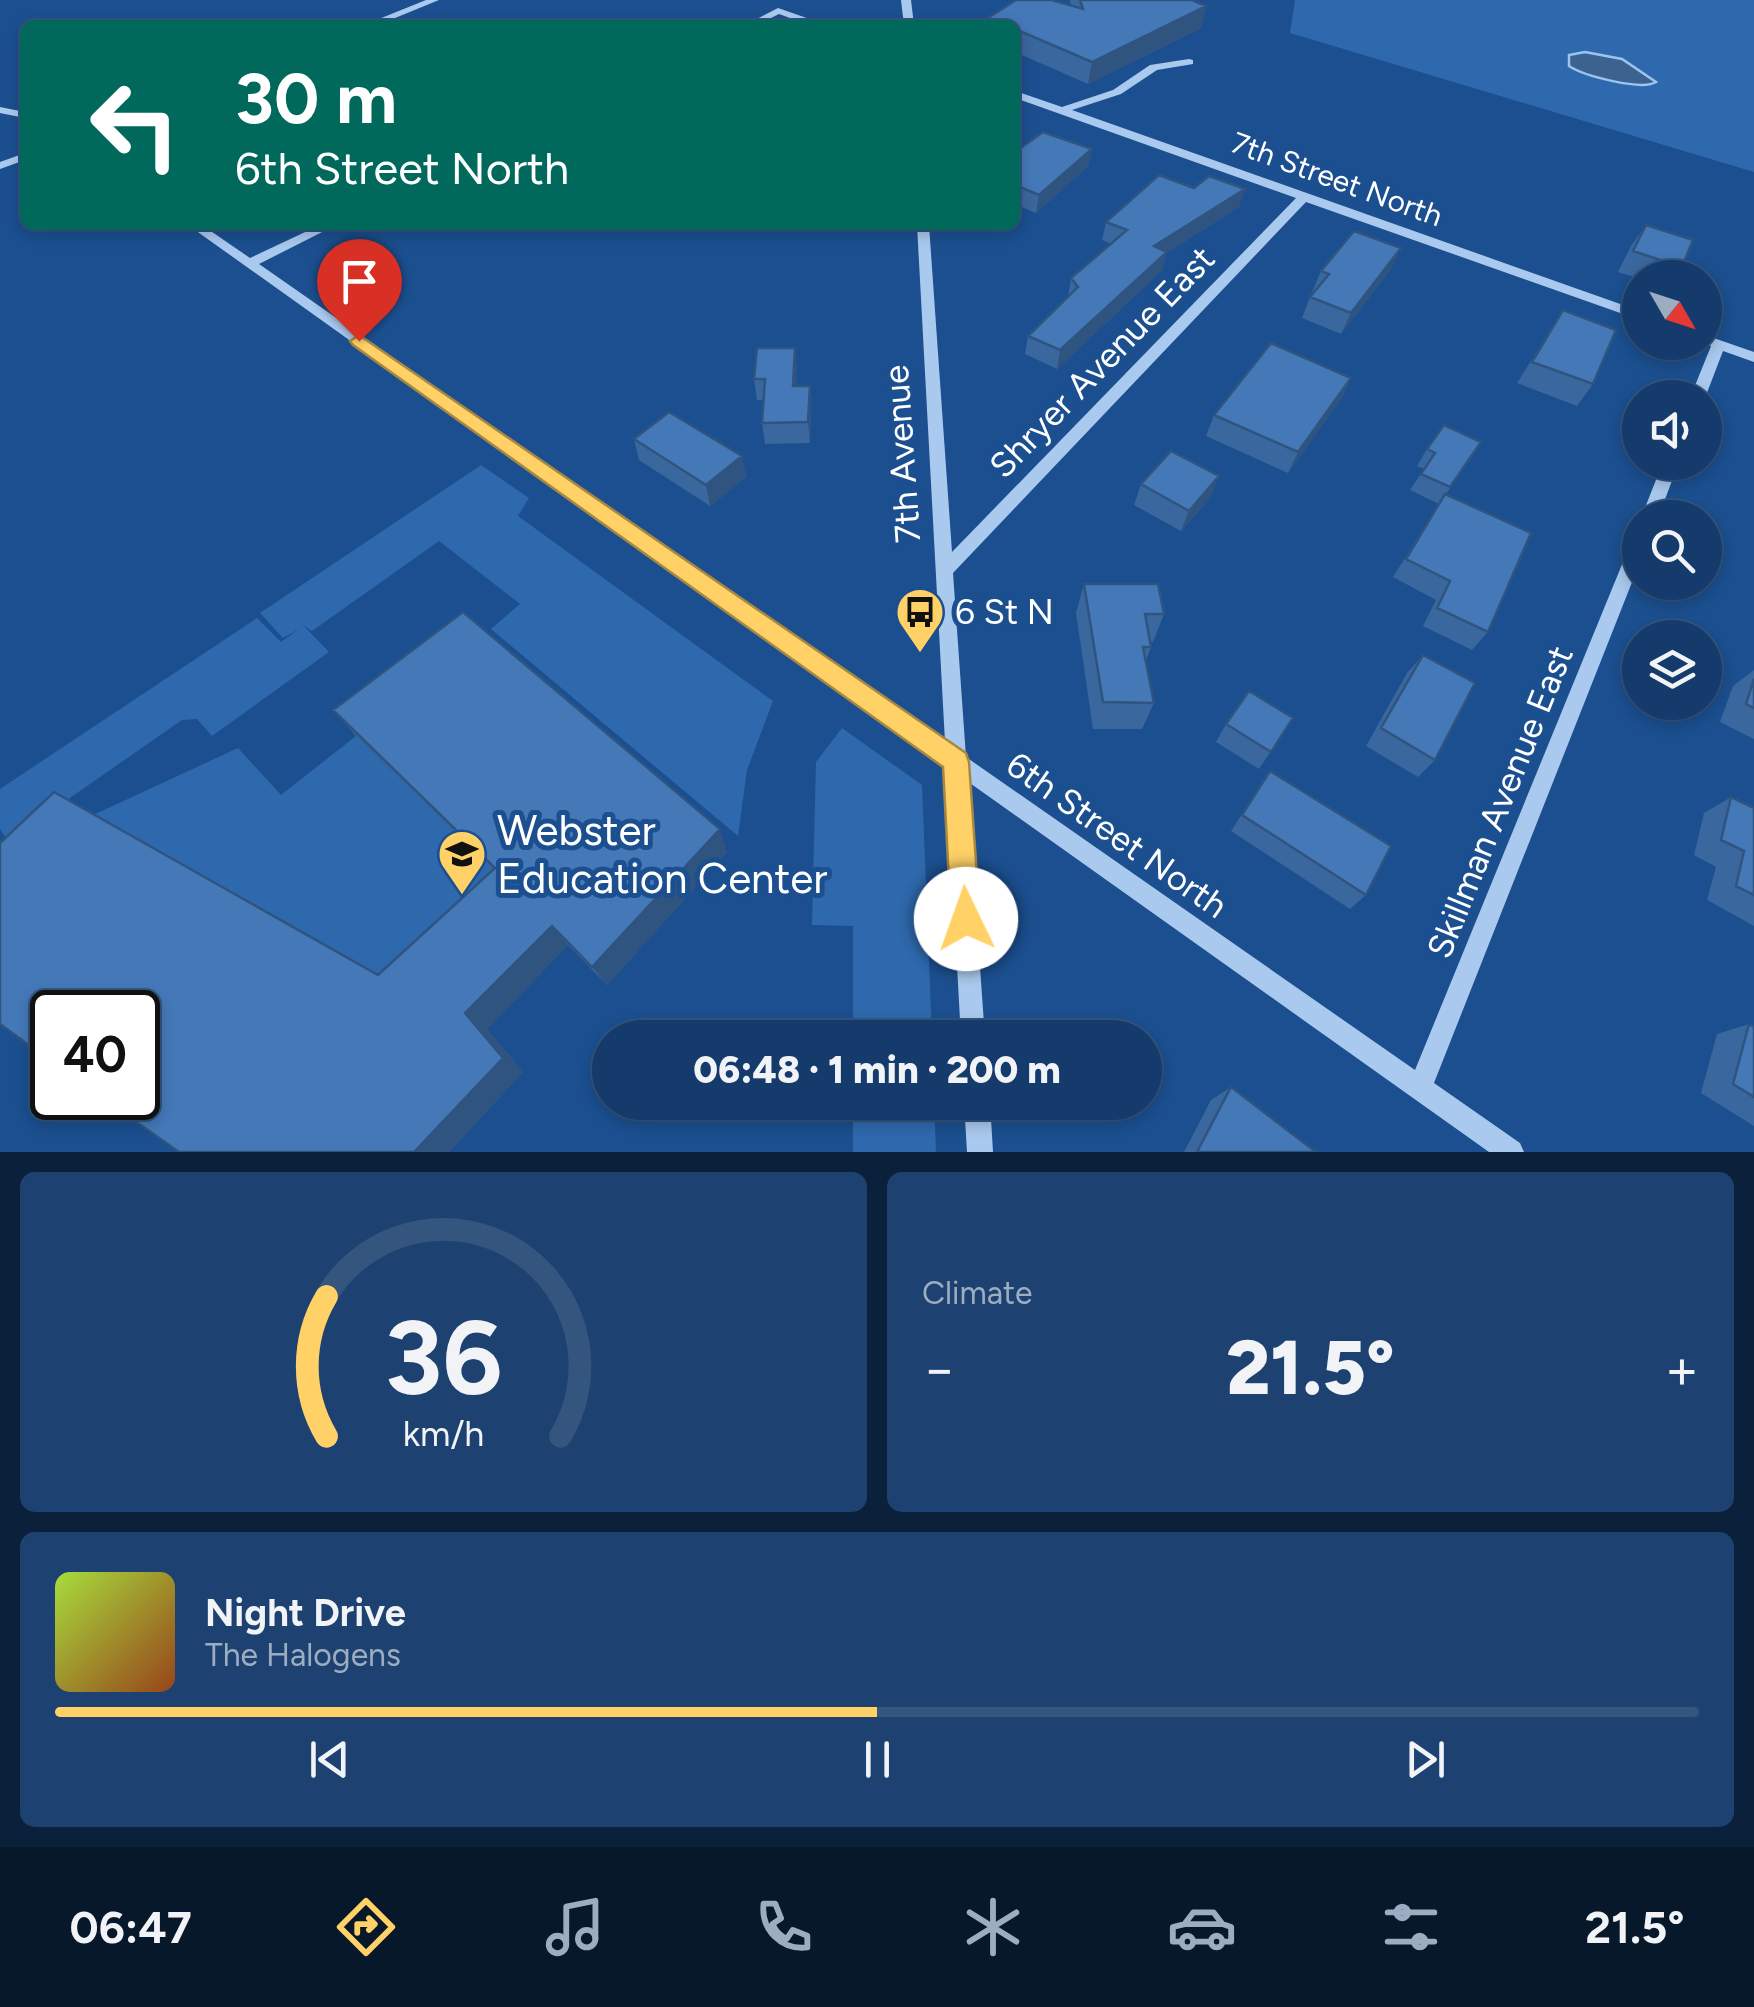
<!DOCTYPE html>
<html lang="en">
<head>
<meta charset="utf-8">
<style>
	body { margin:0; font-family:Figtree,sans-serif; background:#1d4271; color:#f1f3f6; height:100vh; display:flex; flex-direction:column; font-size:38px; white-space:nowrap }
	* { box-sizing:border-box; margin:0 }
	p { font-size:32px; color:#9dadc1 }
	.icon { flex:none; width:55px; height:55px; fill:none; stroke:currentColor; stroke-width:2; stroke-linecap:round; stroke-linejoin:round }
	.map { position:relative; height:1152px; overflow:hidden }
	.details { display:flex; flex-direction:column; gap:20px; padding:20px; background:#0b203b; flex:1 }
	.details>* { flex:none }
	.top-card { position:absolute; left:20px; top:20px; width:1000px; height:210px; border-radius:15px; box-shadow:0 5px 15px #0003,0 0 0 2px #33557e; background:#00695c; color:#fff; overflow:hidden }
	.needle { width:65px; rotate:129deg }
	.tools { position:absolute; left:1622px; top:260px; display:grid; gap:20px }
	.tools a { display:grid; place-items:center; width:100px; height:100px; border-radius:50%; background:#143b6b; box-shadow:0 5px 15px #0003,0 0 0 2px #33557e; font-size:50px }
	.speed { position:absolute; left:30px; top:990px; display:flex; gap:20px; font-size:50px; font-weight:700; text-align:center }
	.speed>* { display:grid; place-content:center; width:130px; height:130px; border-radius:50%; background:#143b6b; box-shadow:0 5px 15px #0003,0 0 0 2px #33557e; line-height:1 }
	.speed .limit { border:5px solid #111; border-radius:15px; background:#fff; color:#111 }
	.pin { position:absolute; display:grid; place-items:center; width:85px; height:85px; color:#fff; margin:-102px -42px; border-radius:50% 50% 50% 0; rotate:-45deg; box-shadow:0 0 10px #0007 }
	.pin .icon { rotate:45deg }
	.me { position:absolute; width:110px; margin:-55px; rotate:357deg; stroke-linejoin:round; filter:drop-shadow(0 0 8px #0008) }
	.turn { display:flex; align-items:center; gap:35px; height:210px; padding:0 50px; font-size:45px }
	.turn .icon { width:130px; height:130px; stroke-width:2.5 }
	.turn b { display:block; font-size:70px; line-height:85px }
	.big { font-size:75px; font-weight:800; line-height:1.1 }
	.details .tile { flex:1; display:flex; flex-direction:column; justify-content:center; gap:15px; min-width:0; padding:0 35px; border-radius:15px; background:#1d4271 }
	.details .dial { align-items:center; gap:0 }
	.dial svg { height:260px; overflow:visible; fill:none; stroke:#33557e; stroke-width:7; stroke-linecap:round; text-anchor:middle }
	.dial text { fill:#f1f3f6; stroke:none }
	.song { display:flex; align-items:center; gap:30px }
	.cover { width:120px; height:120px; border-radius:15px; background:linear-gradient(135deg,hsl(80 70% 55%),hsl(20 70% 35%)) }
	.played { height:10px; border-radius:5px; background:linear-gradient(90deg,#ffd166 50%,#33557e 50%) }
	.keys { display:flex; justify-content:space-around; direction:ltr }
	.heat { display:flex; justify-content:space-between; align-items:center; font-size:55px; direction:ltr }
	.details .tiles { flex:1; display:grid; gap:20px; grid-template-columns:1fr 1fr }
	.tile:last-child { grid-column:span 2 }
	.trip { position:absolute; left:592px; top:1020px; width:570px; height:100px; border-radius:50px; background:#143b6b; box-shadow:0 5px 15px #0003,0 0 0 2px #33557e; font-weight:800; line-height:100px; text-align:center }
	.tab-bar { display:flex; height:160px; justify-content:space-around; align-items:center; background:#08182b; color:#9dadc1 }
	.tab-bar .icon { width:70px; height:70px }
	.tab-bar .on { color:#ffd166 }
	.tab-bar b { font-size:45px; color:#f1f3f6 }
	.map>svg:first-child { display:block }
	.green { fill:#2e69ad }
	.water { fill:#3c6290; stroke:#9cc4f0; stroke-width:2.5 }
	.lines { fill:none; stroke-linecap:round; stroke-linejoin:round }
	.minor { fill:#a9c9ee; fill-rule:evenodd }
	.wall { fill:#3a679d }
	.shaded-wall { fill:#305480 }
	.building { fill:#4478b7; stroke:#305480; stroke-width:2.5 }
	.route { fill:#ffd166; stroke:#a68842; stroke-width:2.5 }
	.labels { text-anchor:middle; dominant-baseline:central; stroke-width:10; stroke-linejoin:round; paint-order:stroke }
	.far-street-label { font-size:30px; fill:#fff; stroke:#1b4f8f }
	.street-label { font-size:35px; fill:#fff; stroke:#1b4f8f }
	.poi-label { font-size:35px; fill:#fff; stroke:#1b4f8f; text-anchor:start }
	.near-poi-label { font-size:42px; fill:#fff; stroke:#1b4f8f; text-anchor:start }
</style>
</head>
<body>
<div class="map">
<svg width="1754" height="1152" viewBox="0 0 1754 1152">
	<rect width="100%" height="100%" fill="#1b4f8f"/>
	<path class="green" d="M1295,0H1754V172L1290,33Z
		M481,465L529,498L518,516L773,701L747,770L738,836L491,629L520,604L439,541L312,631L303,625L329,652L212,736L197,719L182,720L8,841L0,829V789L257,618L281,642L299,629L283,638L260,613Z
		M842,728L922,785L932,1037H853V926L812,925L816,762Z
		M356,736L514,890L403,993L91,816L238,748L281,795Z
		M853,1103H934L936,1152H853Z"/>
	<path class="water" d="M1585,52L1622,59L1656,82C1642,91 1584,76 1569,66V55Z"/>
	<g class="lines">
		<path class="minor" d="M426,0H439L378,25H364Z
			M901,0H911L914,25H904Z
			M778,8L821,23L823,25H809L779,14L757,25H745Z
			M1189,59L1193,60V64L1157,70L1121,94L1072,110L1640,311V320L1306,202L953,573L966,757L1415,1070L1632,540L1640,534V562L1434,1083L1520,1143L1524,1152H1489L967,781L985,1038H961L946,766L188,225H202L250,258L320,225H336L259,264L945,742L917,225H929L952,552L1296,198L1015,98V91L1062,107L1113,90L1150,65Z
			M0,107L25,112V118L0,113Z
			M25,153V160L0,169V162Z
			M1705,335L1754,352V362L1723,351L1705,398H1690L1711,346L1701,342H1705Z
			M1663,462H1679L1658,518H1641Z
			M964,1102H990L993,1152H967Z"/>
	</g>
	<path class="wall" d="M1070,0H1192L1206,6L1201,28L1088,84L1015,52V25H987L988,18L1071,6Z
		M1092,149L1088,166L1036,213L1015,204V152Z
		M1239,207L1166,253L1162,270L1057,369L1025,354L1028,336L1068,297L1071,278L1111,244L1102,240L1106,222Z
		M1646,225L1682,267L1674,278H1640V279L1618,272L1631,246Z
		M1391,269L1341,334L1302,318L1310,297L1314,293L1312,292L1321,271Z
		M1563,310L1593,384L1577,406L1517,383Z
		M795,348L796,386H810L811,407L810,443L765,444L762,423L764,400H757L754,379Z
		M1351,378L1341,399L1288,473L1206,436L1214,415Z
		M634,439L742,456L746,477L710,506L639,460Z
		M1481,442L1446,494L1488,632L1472,650L1423,626L1436,600L1393,577L1439,504L1410,490L1424,469L1417,466L1427,449Z
		M1141,484L1211,497L1181,531L1134,505Z
		M1084,584L1164,614L1153,642H1150L1151,647L1146,661L1154,703L1142,729H1093L1076,613Z
		M1423,655L1435,760L1418,777L1366,746L1407,673Z
		M1754,670V739L1720,722L1733,686Z
		M333,710L727,852L607,985L568,945L487,1029L523,1072L449,1152H179L493,870L356,736Z
		M1293,718L1259,769L1216,742L1226,724Z
		M1270,771L1366,895L1350,909L1231,831Z
		M1731,797L1754,808V926L1707,900L1716,867L1694,855L1704,813Z
		M1749,1024L1754,1027V1126L1701,1093L1717,1034Z
		M1231,1087L1316,1152H1184L1211,1100Z"/>
	<path class="shaded-wall" d="M1206,6L1201,28L1088,84L1092,62Z
		M1092,149L1088,166L1036,213L1039,195Z
		M1245,189L1239,207L1166,253L1162,270L1057,369L1060,350L1154,246Z
		M1401,248L1391,269L1341,334L1351,313Z
		M795,348L797,369L795,407L793,386Z
		M1351,378L1341,399L1288,473L1298,452Z
		M810,386L811,407L810,443L808,422Z
		M742,456L746,477L710,506L706,485Z
		M1219,476L1211,497L1181,531L1189,511Z
		M720,829L727,852L607,985L592,967Z
		M552,926L568,945L487,1029L523,1072L449,1152H414L465,1013Z"/>
	<path class="building" d="M1016,0H1052L1083,9L1080,0H1192L1206,6L1092,62L1015,29V25H1005L988,18Z
		M1043,132L1092,149L1039,195L1015,185V152Z
		M1159,175L1194,188L1209,176L1245,189L1154,246L1167,252L1060,350L1028,336L1078,287L1071,278L1127,230L1106,222Z
		M1646,225L1693,240L1682,267L1633,251Z
		M1354,231L1401,248L1351,313L1310,297L1329,274L1321,271Z
		M1563,310L1616,330L1593,384L1532,362Z
		M1271,343L1351,378L1298,452L1214,415Z
		M757,348H795L793,386H810L808,422L762,423L765,379H754Z
		M669,412L742,456L706,485L634,439Z
		M1444,425L1481,442L1450,487L1421,474L1435,453L1427,449Z
		M1171,451L1219,476L1189,511L1141,484Z
		M1445,494L1531,533L1488,632L1437,608L1450,581L1406,559Z
		M1084,584H1158L1164,614H1145L1151,647H1143L1154,703L1103,702Z
		M463,612L720,829L592,967L552,926L465,1013L503,1058L414,1152H179L102,1098H138V1012H52V1062L0,1024V843L54,792L378,975L495,868L333,710Z
		M1423,655L1475,683L1435,760L1381,728Z
		M1754,679V708L1746,704Z
		M1249,691L1293,718L1271,752L1226,724Z
		M1270,771L1391,846L1366,895L1242,815Z
		M1731,797L1754,808V895L1736,886L1744,851L1721,840Z
		M1749,1024L1754,1027V1097L1733,1084Z
		M1231,1087L1316,1152H1197Z"/>
	<path class="route" d="M359,335L966,753L969,762L980,919L976,930L966,934L955,930L951,919L943,767L353,345L350,341Z"/>
	<defs>
		<g id="bus-pin" transform="scale(2.5)"><path d="M0 17L-7.5 6A9.5 9.5 0 1 1 7.5 6Z" fill="#ffd166" stroke="#1b4f8f"/><path d="M-5-6H5V4H4V6H2V4H-2V6H-4V4H-5ZM-3.5-4V0h7V-4ZM-3.5 1.2v1.5H-2V1.2ZM2 1.2v1.5H3.5V1.2Z" fill="#111"/></g>
		<g id="school-pin" transform="scale(2.5)"><path d="M0 17L-7.5 6A9.5 9.5 0 1 1 7.5 6Z" fill="#ffd166" stroke="#1b4f8f"/><path d="M0-5L7-2L0 1L-7-2ZM-4 1L0 2.5L4 1V4Q0 6-4 4Z" fill="#111"/></g>
	</defs>
	<g fill-rule="evenodd">
		<use href="#bus-pin" x="920" y="612"/>
		<use href="#school-pin" x="462" y="854"/>
	</g>
	<g class="labels">
		<g class="far-street-label">
			<text transform="translate(1337 179) rotate(20)">7th Street North</text>
		</g>
		<g class="street-label">
			<text transform="translate(1102 362) rotate(-46)">Shryer Avenue East</text>
			<text transform="translate(902 454) rotate(-94)">7th Avenue</text>
			<text transform="translate(1500 802) rotate(-68)">Skillman Avenue East</text>
			<text transform="translate(1117 835) rotate(35)">6th Street North</text>
		</g>
		<g class="poi-label">
			<text x="955" y="612">6 St N</text>
		</g>
		<g class="near-poi-label">
			<text x="497" y="830">Webster<tspan x="497" dy="48">Education Center</tspan></text>
		</g>
	</g>
</svg>
<div class="tools">
<a><svg class="needle" viewBox="-14 -14 28 28"><path d="M0-13l5 13h-10z" fill="#e53935"/><path d="M0 13l5-13h-10z" fill="#9dadc1"/></svg></a>
<a><svg class="icon" aria-label="sound" viewBox="0 0 24 24"><path d="M4 9h4l5-4v14l-5-4H4zM17 9q2 3 0 6"/></svg></a>
<a><svg class="icon" aria-label="search" viewBox="0 0 24 24"><circle cx="10" cy="10" r="6"/><path d="M15 15l6 6"/></svg></a>
<a><svg class="icon" aria-label="layers" viewBox="0 0 24 24"><path d="M12 4l9 5-9 5-9-5zM3 14l9 5 9-5"/></svg></a>
</div>
<div class="speed"><div class="limit">40</div></div>
<div class="pin" style="left:359px;top:341px;background:#d93025"><svg class="icon" aria-label="arrive" viewBox="0 0 24 24"><path d="M6 21V4h12l-3 4 3 4H6"/></svg></div>
<svg class="me" style="left:966px;top:919px" viewBox="-20 -20 40 40"><circle r="19" fill="#fff"/><path d="M0-13L10 11 0 6-10 11z" fill="#ffd166"/></svg>
<div class="trip">06:48 · 1 min · 200 m</div>
<div class="top-card">
<div class="turn"><svg class="icon" aria-label="left" viewBox="0 0 24 24"><path d="M17 20v-9H6M10 6l-5 5 5 5"/></svg><div><b>30 m</b>6th Street North</div></div>
</div>
</div>
<section class="details">
<div class="tiles">
<div class="tile dial"><svg viewBox="0 0 100 80">
<path d="M14 69A42 42 0 1 1 86 69"/>
<path d="M14 69A42 42 0 0 1 14 26" stroke="#ffd166"/>
<text x="50" y="56" font-size="32" font-weight="700">36</text>
<text x="50" y="72" font-size="11">km/h</text>
</svg></div>
<div class="tile"><p>Climate</p>
<div class="heat"><a>−</a><b class="big">21.5°</b><a>+</a></div>
</div>
<div class="tile">
<div class="song"><i class="cover"></i><div><b>Night Drive</b><p>The Halogens</p></div></div>
<div class="played"></div>
<div class="keys"><svg class="icon" aria-label="previous" viewBox="0 0 24 24"><path d="M18 5L8 12l10 7zM5 5v14"/></svg><svg class="icon" aria-label="pause" viewBox="0 0 24 24"><path d="M8 5v14M16 5v14"/></svg><svg class="icon" aria-label="next" viewBox="0 0 24 24"><path d="M6 5l10 7-10 7zM19 5v14"/></svg></div>
</div>
</div>
</section>
<nav class="tab-bar">
<b>06:47</b>
<svg class="icon on" aria-label="directions" viewBox="0 0 24 24"><path d="M12 3l9 9-9 9-9-9zM9 14v-3h6M13 9l2 2-2 2"/></svg>
<svg class="icon" aria-label="music" viewBox="0 0 24 24"><path d="M9 18V5l10-2v13"/><circle cx="6" cy="18" r="3"/><circle cx="16" cy="16" r="3"/></svg>
<svg class="icon" aria-label="phone" viewBox="0 0 24 24"><path d="M5 4h4l2 5-3 2q2 4 5 5l2-3 5 2v4C11 20 4 13 5 4z"/></svg>
<svg class="icon" aria-label="climate" viewBox="0 0 24 24"><path d="M12 3v18M4 7l16 10M4 17L20 7"/></svg>
<svg class="icon" aria-label="car" viewBox="0 0 24 24"><path d="M5 17H2v-5l4-1 3-4h7l3 4 3 1v5h-3M9 17h6M6 11h13"/><circle cx="7" cy="17" r="2"/><circle cx="17" cy="17" r="2"/></svg>
<svg class="icon" aria-label="filters" viewBox="0 0 24 24"><path d="M4 7h16M4 17h16"/><circle cx="9" cy="7" r="2"/><circle cx="15" cy="17" r="2"/></svg>
<b>21.5°</b>
</nav>
</body>
</html>
